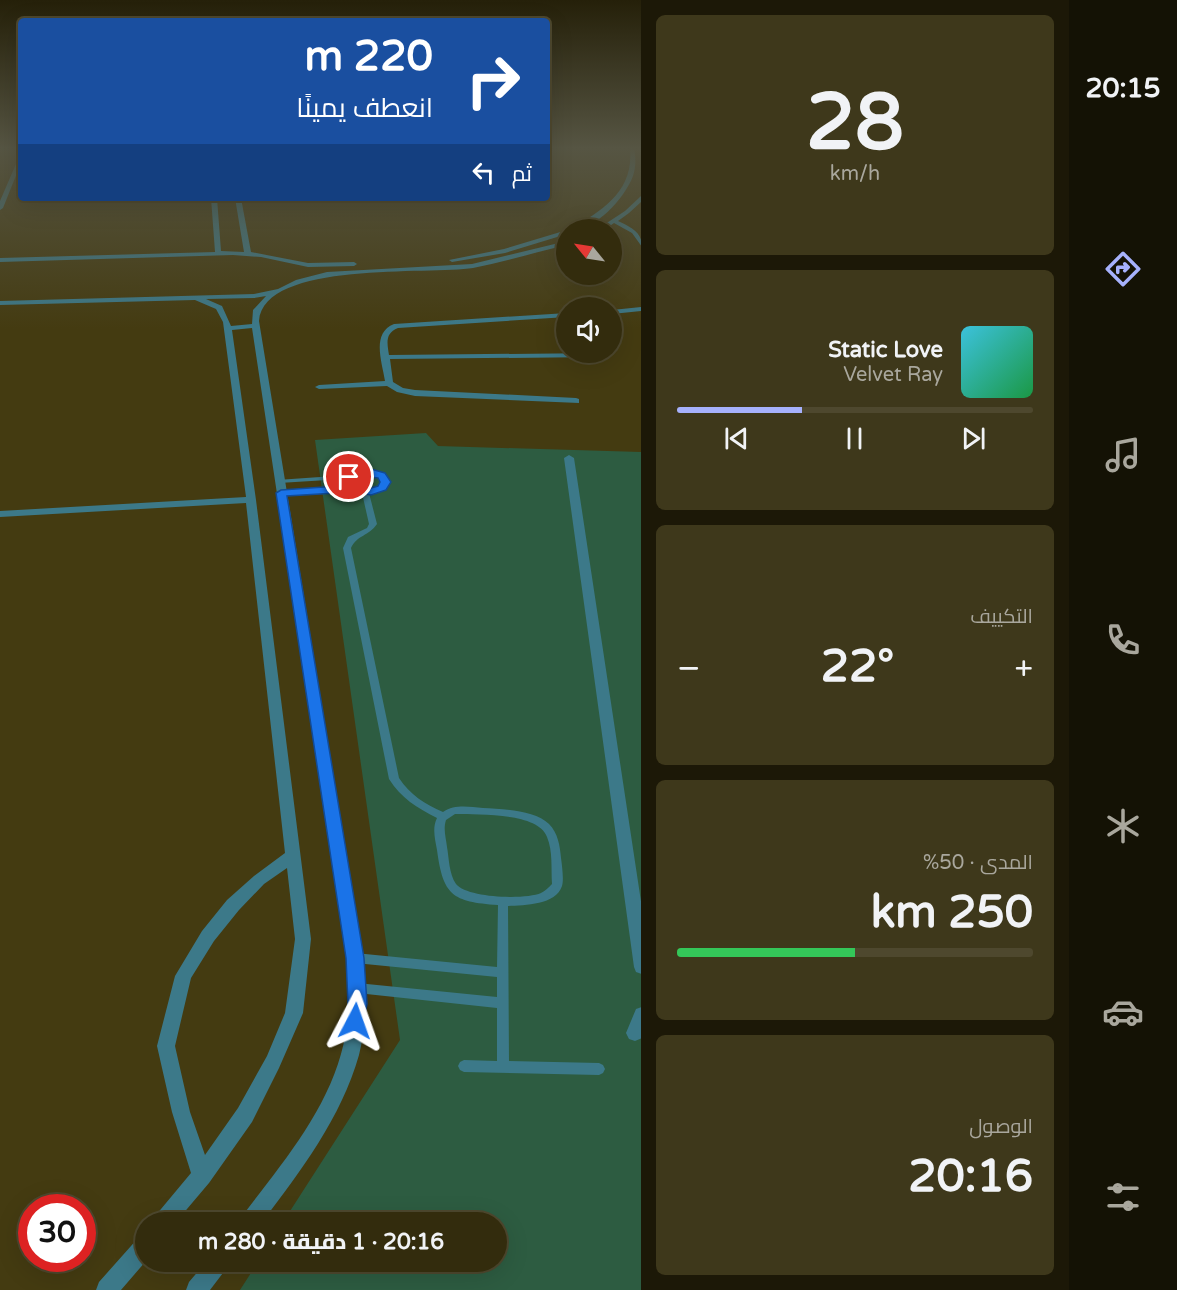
<!DOCTYPE html>
<html lang="ar">
<head>
<meta charset="utf-8">
<style>
	body { margin:0; font-family:"Varela Round",Cairo,sans-serif; background:#3e381b; color:#f1f3f6; direction:rtl; height:100vh; display:flex; flex-direction:column; font-size:22px; white-space:nowrap }
	* { box-sizing:border-box; margin:0 }
	p { font-size:20px; color:#a9a79d }
	.icon { flex:none; width:33px; height:33px; fill:none; stroke:currentColor; stroke-width:2; stroke-linecap:round; stroke-linejoin:round }
	.map { position:relative; flex:1; overflow:hidden; direction:ltr }
	.drawer { display:flex; flex-direction:column; gap:15px; padding:15px; background:#1c1807; width:428px }
	.drawer>* { flex:none }
	.hud { position:absolute; left:18px; top:18px; width:532px; height:183px; border-radius:6px; box-shadow:0 6px 24px #0002,0 0 0 2px #4e482e; direction:rtl; background:#1a4fa0; color:#fff; overflow:hidden }
	.needle { width:39px; rotate:300deg }
	.buttons { position:absolute; left:556px; top:219px; display:grid; gap:12px }
	.buttons a { display:grid; place-items:center; width:66px; height:66px; border-radius:50%; background:#332c0d; box-shadow:0 6px 24px #0002,0 0 0 2px #4e482e; font-size:30px }
	.speed { position:absolute; left:18px; top:1194px; display:flex; gap:12px; font-size:30px; font-weight:700; text-align:center }
	.speed>* { display:grid; place-content:center; width:78px; height:78px; border-radius:50%; background:#332c0d; box-shadow:0 6px 24px #0002,0 0 0 2px #4e482e; line-height:1 }
	.speed .limit { border:9px solid #d22; background:#fff; color:#111 }
	.pin { position:absolute; display:grid; place-items:center; width:51px; height:51px; color:#fff; margin:-26px; border:3px solid #fff; border-radius:50%; box-shadow:0 2px 6px #0007 }
	.me { position:absolute; width:66px; margin:-33px; rotate:4deg; stroke-linejoin:round; filter:drop-shadow(0 0 4px #0008) }
	.turn { display:flex; align-items:center; gap:21px; height:126px; padding:0 18px; font-size:27px }
	.turn .icon { width:78px; height:78px; stroke-width:2.5 }
	.turn b { display:block; font-size:42px; line-height:51px }
	.then { display:flex; align-items:center; height:57px; padding:0 18px; background:#0003; gap:12px; font-size:22px }
	.big { font-size:45px; font-weight:800; line-height:1.1 }
	.drawer .card { flex:1; display:flex; flex-direction:column; justify-content:center; gap:9px; min-width:0; padding:0 21px; border-radius:9px; background:#3e381b }
	.drawer .dial { align-items:center; gap:0 }
	.dial b { font-size:78px; line-height:1 }
	.song { display:flex; align-items:center; gap:18px }
	.cover { width:72px; height:72px; border-radius:9px; background:linear-gradient(135deg,hsl(190 70% 55%),hsl(140 70% 35%)) }
	.played { height:6px; border-radius:3px; background:linear-gradient(90deg,#a6b1fc 35%,#4e482e 35%) }
	.keys { display:flex; justify-content:space-around; direction:ltr }
	.heat { display:flex; justify-content:space-between; align-items:center; font-size:33px; direction:ltr }
	.charge { height:9px; border-radius:4px; background:linear-gradient(90deg,#34c759 50%,#4e482e 0) }
	.trip { position:absolute; left:135px; top:1212px; width:372px; height:60px; border-radius:30px; background:#332c0d; box-shadow:0 6px 24px #0002,0 0 0 2px #4e482e; font-weight:800; line-height:60px; text-align:center; direction:rtl }
	main { display:flex; flex:1; min-height:0 }
	.dock { display:flex; flex-direction:column; width:108px; justify-content:space-around; align-items:center; background:#141205; color:#a9a79d }
	.dock .icon { width:42px; height:42px }
	.dock .selected { color:#a6b1fc }
	.dock b { font-size:27px; color:#f1f3f6 }
	.map>svg:first-child { display:block }
	.green { fill:#2d5c41 }
	.lines { fill:none; stroke-linecap:round; stroke-linejoin:round }
	.service { fill:#3c7989; fill-rule:evenodd }
	.pedestrian { fill:#3c7989; fill-rule:evenodd }
	.minor { fill:#3c7989; fill-rule:evenodd }
	.route { fill:#1a73e8; stroke:#114b97; stroke-width:1.5 }
</style>
</head>
<body>
<main>
<nav class="dock">
<b>20:15</b>
<svg class="icon selected" aria-label="directions" viewBox="0 0 24 24"><path d="M12 3l9 9-9 9-9-9zM9 14v-3h6M13 9l2 2-2 2"/></svg>
<svg class="icon" aria-label="music" viewBox="0 0 24 24"><path d="M9 18V5l10-2v13"/><circle cx="6" cy="18" r="3"/><circle cx="16" cy="16" r="3"/></svg>
<svg class="icon" aria-label="phone" viewBox="0 0 24 24"><path d="M5 4h4l2 5-3 2q2 4 5 5l2-3 5 2v4C11 20 4 13 5 4z"/></svg>
<svg class="icon" aria-label="climate" viewBox="0 0 24 24"><path d="M12 3v18M4 7l16 10M4 17L20 7"/></svg>
<svg class="icon" aria-label="car" viewBox="0 0 24 24"><path d="M5 17H2v-5l4-1 3-4h7l3 4 3 1v5h-3M9 17h6M6 11h13"/><circle cx="7" cy="17" r="2"/><circle cx="17" cy="17" r="2"/></svg>
<svg class="icon" aria-label="filters" viewBox="0 0 24 24"><path d="M4 7h16M4 17h16"/><circle cx="9" cy="7" r="2"/><circle cx="15" cy="17" r="2"/></svg>
</nav>
<section class="drawer">
<div class="card dial"><b>28</b><p>km/h</p></div>
<div class="card">
<div class="song"><i class="cover"></i><div><b>Static Love</b><p>Velvet Ray</p></div></div>
<div class="played"></div>
<div class="keys"><svg class="icon" aria-label="previous" viewBox="0 0 24 24"><path d="M18 5L8 12l10 7zM5 5v14"/></svg><svg class="icon" aria-label="pause" viewBox="0 0 24 24"><path d="M8 5v14M16 5v14"/></svg><svg class="icon" aria-label="next" viewBox="0 0 24 24"><path d="M6 5l10 7-10 7zM19 5v14"/></svg></div>
</div>
<div class="card"><p>التكييف</p>
<div class="heat"><a>−</a><b class="big">22°</b><a>+</a></div>
</div>
<div class="card"><p>المدى · 50%</p><b class="big">250 km</b><div class="charge"></div></div>
<div class="card"><p>الوصول</p><b class="big">20:16</b></div>
</section>
<div class="map">
<svg width="642" height="1290" viewBox="0 0 642 1290">
	<rect width="100%" height="100%" fill="#443b11"/>
	<path class="green" d="M426,433L438,446L641,452V1290H240L258,1262H496V1222H283L400,1040L315,440Z"/>
	<g class="lines">
		<path class="service" d="M362,470L380,473L389,482C386,490 377,492 369,493L377,524C369,536 357,535 351,548L399,778C410,795 425,804 443,812C455,804 469,807 483,808C502,809 535,810 549,824C558,833 560,846 561,858C562,865 564,880 562,886C556,905 525,905 508,906L509,1061L599,1063L603,1065L605,1069L603,1073L599,1075L464,1072L460,1070L458,1066L460,1062L464,1060L497,1061V1008L357,993L353,992L351,988L353,984L357,983L497,997V977L355,963L351,961L349,958L351,955L355,953L497,967L498,905C452,902 443,895 437,850C435,839 432,828 437,818C417,808 401,798 389,779L343,548L348,537L367,528L369,524L362,493L353,491L281,495L278,493L281,491L348,487L344,479L279,483L276,481L277,480L349,475L356,471ZM360,474H372L381,480L382,484C371,490 357,493 351,481ZM455,814C478,815 538,812 547,837C553,851 551,869 552,884C549,887 545,891 541,893C525,900 467,898 456,884C449,874 449,858 447,847C446,838 443,829 446,820Z"/>
		<path class="pedestrian" d="M569,455L574,458L642,908V974L636,972L634,967L564,458Z
			M642,1007V1038L635,1041L629,1039L626,1033L636,1009Z"/>
		<path class="minor" d="M630,148H634C636,158 636,167 633,176C624,199 596,230 570,230C603,209 634,192 630,148Z
			M21,156V163L3,208L0,210V201L19,157Z
			M642,195V201L629,213L618,221C630,227 642,231 642,247L632,233L614,223L604,230H596L625,211Z
			M211,198H217L221,251L244,252L235,198H241L251,252L308,263L354,262L357,264L354,266L308,267L261,257L233,255L0,262V258L215,252Z
			M567,230V234L505,253L452,262L449,260L504,249Z
			M567,241V245C536,252 505,262 473,268C430,275 264,260 259,321L363,958C365,990 367,1024 359,1055C341,1118 301,1171 262,1222H240L243,1215C280,1166 324,1115 341,1054C350,1023 348,990 347,958L252,328L232,330L256,500L311,939L303,1013L279,1068L252,1122L209,1183L176,1222H153L156,1215L191,1173L172,1112L157,1046L175,976L202,931L227,900L254,876L285,853L246,503L0,517V511L246,497L223,322L216,309L195,300L0,305V301L254,294L278,289L296,280L327,272L472,264ZM266,296L253,310L252,324L231,326L222,306L206,299L254,298ZM287,868L295,939L285,1013L267,1056L238,1108L205,1155L190,1112L175,1046L191,978L214,941L239,910L264,884Z
			M642,307V311L612,314V310Z
			M567,313V317L398,328C385,333 387,343 389,355L603,353L604,355L600,357L390,359L393,382L403,388L415,390L576,398L579,399V403L415,396L397,392L387,386L319,389L315,387L319,385L385,381C382,362 371,333 394,324Z
			M146,1234V1261L121,1290H96L99,1282L139,1237Z
			M206,1262H229L226,1269L210,1290H186L189,1282Z"/>
	</g>
	<linearGradient id="sky" x2="0" y2="1"><stop stop-color="#252009"/><stop offset="0.45" stop-color="#565543"/><stop offset="1" stop-color="#565543" stop-opacity="0"/></linearGradient>
	<rect width="642" height="329" fill="url(#sky)"/>
	<path class="route" d="M371,469L385,473L391,482L386,490L371,495L353,492L287,496L364,958L367,1004L362,1027L355,1030L348,1027L345,1021L348,1004L346,958L276,493L281,490L353,485L371,488L378,486L380,482L378,478L360,476L349,480L344,477L355,470Z"/>
</svg>
<div class="buttons">
<a><svg class="needle" viewBox="-14 -14 28 28"><path d="M0-13l5 13h-10z" fill="#e53935"/><path d="M0 13l5-13h-10z" fill="#a9a79d"/></svg></a>
<a><svg class="icon" aria-label="sound" viewBox="0 0 24 24"><path d="M4 9h4l5-4v14l-5-4H4zM17 9q2 3 0 6"/></svg></a>
</div>
<div class="speed"><div class="limit">30</div></div>
<div class="pin" style="left:349px;top:477px;background:#d93025"><svg class="icon" aria-label="arrive" viewBox="0 0 24 24"><path d="M6 21V4h12l-3 4 3 4H6"/></svg></div>
<svg class="me" style="left:355px;top:1021px" viewBox="-20 -20 40 40"><path d="M0-17L14 15 0 8-14 15z" fill="#1a73e8" stroke="#fff" stroke-width="4"/></svg>
<div class="trip">20:16 · 1 دقيقة · 280 m</div>
<div class="hud">
<div class="turn"><svg class="icon" aria-label="right" viewBox="0 0 24 24"><path d="M7 20v-9h11M14 6l5 5-5 5"/></svg><div><b>220 m</b>انعطف يمينًا</div></div>
<div class="then">ثم<svg class="icon" aria-label="left" viewBox="0 0 24 24"><path d="M17 20v-9H6M10 6l-5 5 5 5"/></svg></div>
</div>
</div>
</main>
</body>
</html>
